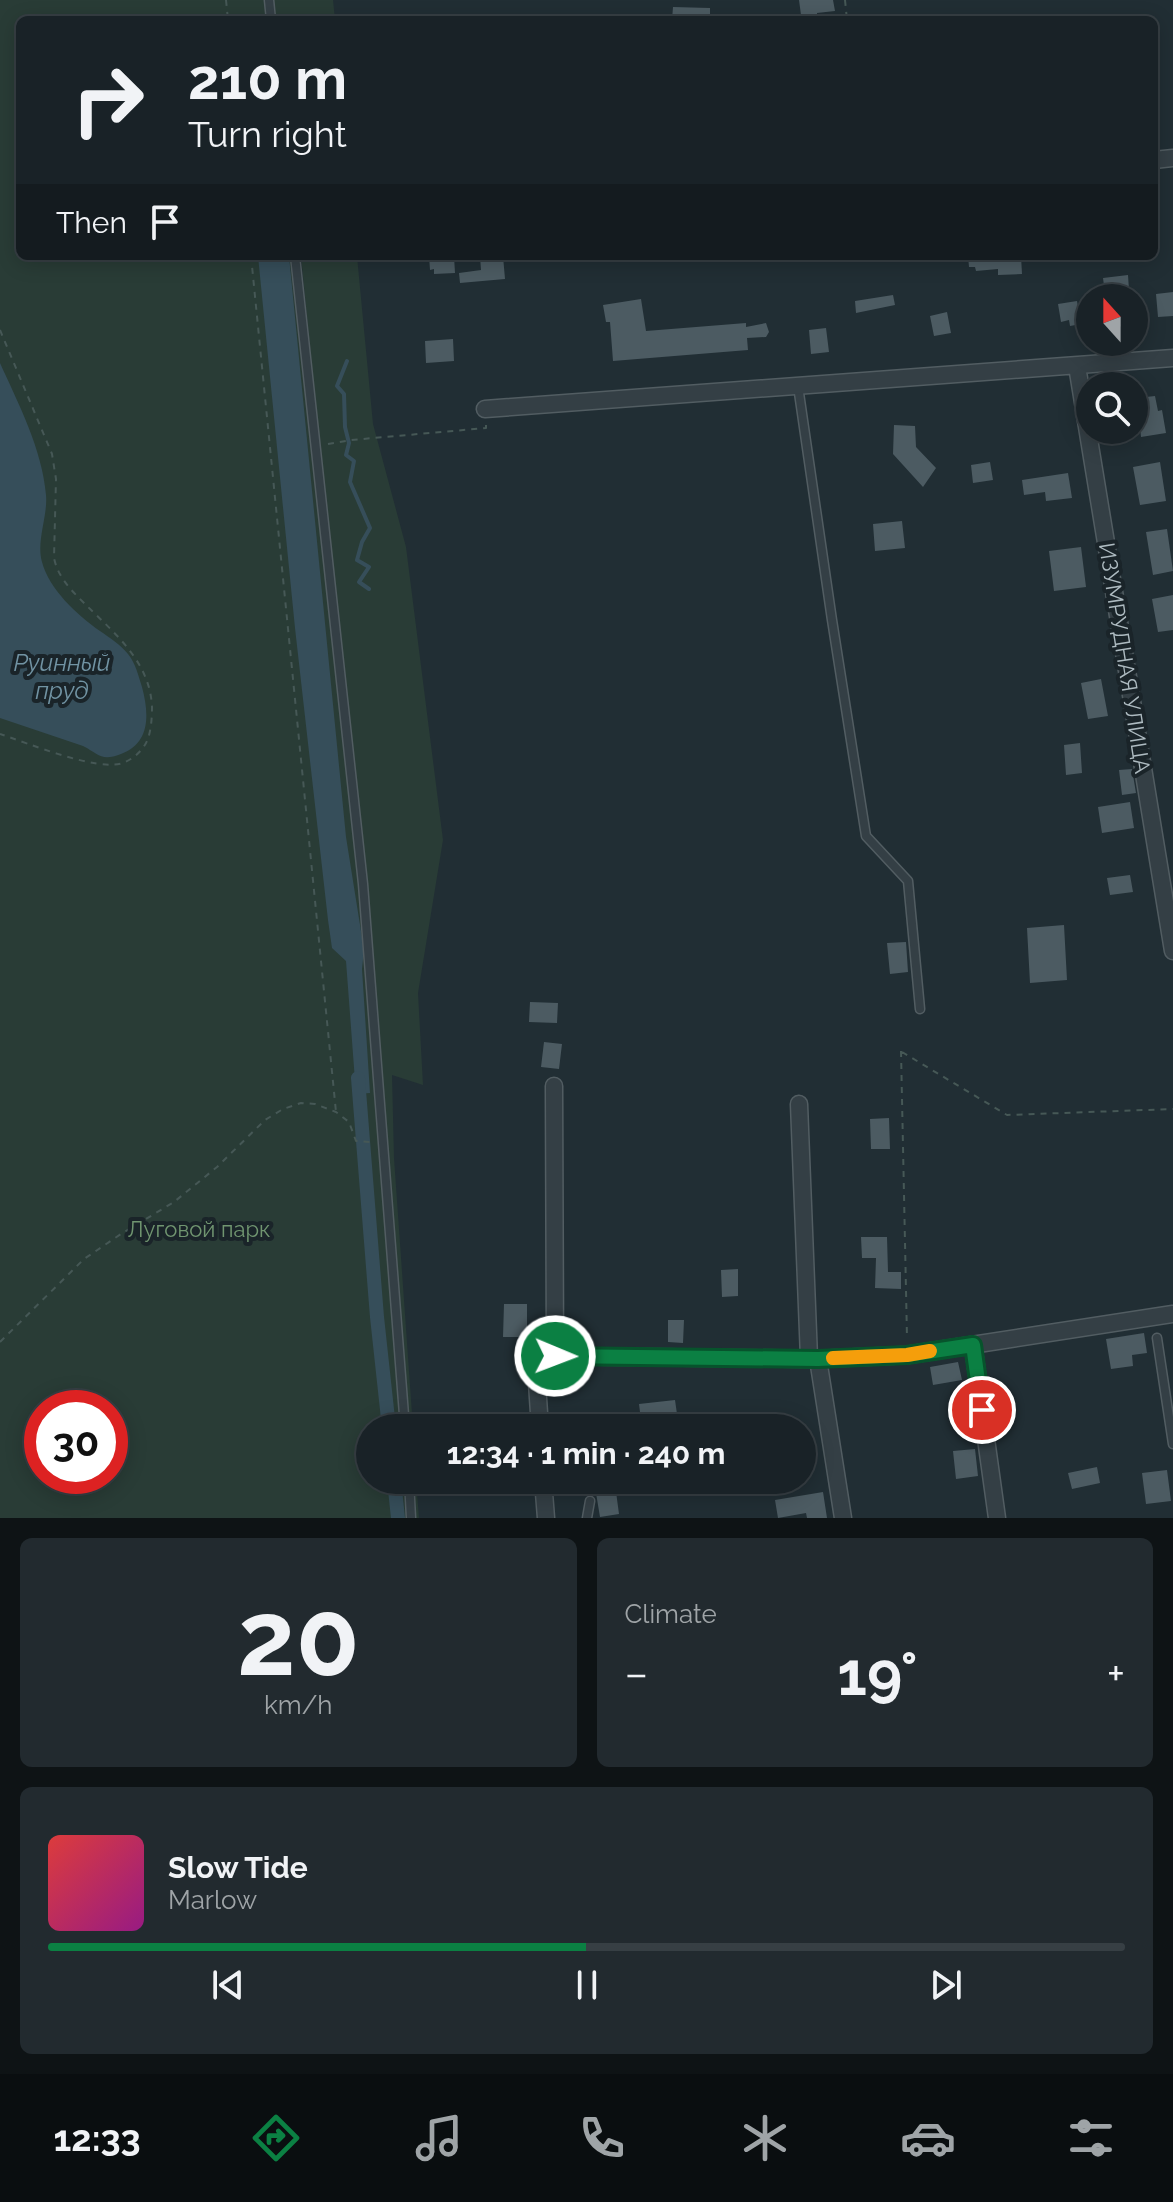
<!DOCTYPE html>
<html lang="en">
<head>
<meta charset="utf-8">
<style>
	body { margin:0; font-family:Raleway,sans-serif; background:#222a2f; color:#f1f3f6; height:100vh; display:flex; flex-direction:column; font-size:30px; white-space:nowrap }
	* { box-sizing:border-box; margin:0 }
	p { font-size:26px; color:#9fa4a7 }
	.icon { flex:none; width:44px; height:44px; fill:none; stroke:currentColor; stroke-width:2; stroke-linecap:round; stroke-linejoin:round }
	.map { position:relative; height:1518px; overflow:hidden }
	.drawer { display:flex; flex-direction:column; gap:20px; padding:20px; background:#0e1315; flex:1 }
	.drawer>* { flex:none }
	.hud { position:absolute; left:16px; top:16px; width:1142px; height:244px; border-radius:12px; box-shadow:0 4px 20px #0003,0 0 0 2px #373f44; background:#192227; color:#f1f3f6; overflow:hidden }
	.needle { width:52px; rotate:339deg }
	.tools { position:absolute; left:1076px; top:284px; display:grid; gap:16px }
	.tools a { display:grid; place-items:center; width:72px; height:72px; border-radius:50%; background:#192227; box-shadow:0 4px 20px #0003,0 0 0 2px #373f44; font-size:40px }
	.speed { position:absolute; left:24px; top:1390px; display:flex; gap:16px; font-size:40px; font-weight:700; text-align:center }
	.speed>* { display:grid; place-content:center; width:104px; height:104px; border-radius:50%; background:#192227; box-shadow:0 4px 20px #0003,0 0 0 2px #373f44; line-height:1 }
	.speed .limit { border:12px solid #d22; background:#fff; color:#111 }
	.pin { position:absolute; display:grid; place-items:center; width:68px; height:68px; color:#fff; margin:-34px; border:4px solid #fff; border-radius:50%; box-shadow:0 2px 8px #0007 }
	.me { position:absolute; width:88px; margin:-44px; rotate:91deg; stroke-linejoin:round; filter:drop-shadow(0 0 6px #0008) }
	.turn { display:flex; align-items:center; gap:28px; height:168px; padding:0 40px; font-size:36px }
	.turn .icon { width:104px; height:104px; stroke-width:2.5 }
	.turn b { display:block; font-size:56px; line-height:68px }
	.then { display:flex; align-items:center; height:76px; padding:0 40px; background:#0003; gap:16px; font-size:30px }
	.big { font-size:60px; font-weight:700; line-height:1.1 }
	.drawer .tile { flex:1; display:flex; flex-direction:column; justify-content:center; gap:12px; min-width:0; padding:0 28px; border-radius:12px; background:#222a2f }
	.drawer .dial { align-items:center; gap:0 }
	.dial b { font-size:104px; line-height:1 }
	.song { display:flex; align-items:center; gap:24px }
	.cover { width:96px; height:96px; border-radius:12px; background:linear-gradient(135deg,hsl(0 70% 55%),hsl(310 70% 35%)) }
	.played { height:8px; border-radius:4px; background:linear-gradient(90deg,#0b8043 50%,#373f44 50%) }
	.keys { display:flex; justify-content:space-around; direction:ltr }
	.heat { display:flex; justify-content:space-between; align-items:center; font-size:44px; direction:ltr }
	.drawer .tiles { flex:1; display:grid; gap:20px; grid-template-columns:1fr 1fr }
	.tile:last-child { grid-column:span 2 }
	.trip { position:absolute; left:356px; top:1414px; width:460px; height:80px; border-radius:40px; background:#192227; box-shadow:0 4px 20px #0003,0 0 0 2px #373f44; font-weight:700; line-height:80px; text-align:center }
	.dock { display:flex; height:128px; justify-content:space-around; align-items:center; background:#0a0e10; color:#9fa4a7 }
	.dock .icon { width:56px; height:56px }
	.dock .on { color:#0b8043 }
	.dock b { font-size:36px; color:#f1f3f6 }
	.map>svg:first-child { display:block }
	.green { fill:#293c36; fill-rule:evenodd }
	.water { fill:#364e5a }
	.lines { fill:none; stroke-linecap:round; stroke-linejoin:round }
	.stream { stroke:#364e5a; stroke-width:4 }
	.canal { stroke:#364e5a; stroke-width:14 }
	.building { fill:#4c5b62 }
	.lane-casing { stroke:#525d62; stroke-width:11 }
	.street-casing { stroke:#525d62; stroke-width:19 }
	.path { stroke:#465856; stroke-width:2; stroke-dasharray:6 6; stroke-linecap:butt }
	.lane { stroke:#343f45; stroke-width:8 }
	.street { stroke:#343f45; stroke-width:16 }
	.route-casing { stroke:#07532c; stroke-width:20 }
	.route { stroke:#0b8043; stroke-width:14 }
	.slow { stroke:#f59e0b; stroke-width:14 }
	.labels { text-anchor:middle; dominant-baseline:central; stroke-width:8; stroke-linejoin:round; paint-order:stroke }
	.street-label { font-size:22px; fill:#aebbc1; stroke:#1a2429 }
	.park-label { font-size:22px; fill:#709570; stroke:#1a2429 }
	.water-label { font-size:24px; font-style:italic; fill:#7193a3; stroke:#1a2429 }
</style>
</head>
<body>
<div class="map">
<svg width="1173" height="1518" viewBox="0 0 1173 1518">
	<rect width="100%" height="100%" fill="#212e34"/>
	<path class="green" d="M0,0H271L273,20H20V256H299L310,348L301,256H357L373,424L406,547L443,840L418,993L423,1085L392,1075L394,1158L413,1428H370V1480H416L419,1518H0ZM42,1408H110V1476H42Z
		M273,0H333L335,20H275Z"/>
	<path class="water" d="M258,256H289L346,837L364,950L362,969L370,1093L356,1094L346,961L332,948L328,920L295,628Z
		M0,363C19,405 42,449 46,495C48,516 36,541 42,562C49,589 77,615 100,631C110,638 120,644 128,654C136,664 138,675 142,687C149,713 151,743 121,754C101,762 99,754 83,746L0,718Z"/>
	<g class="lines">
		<path class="stream" d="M347,361L337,386L344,394L345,427L349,443L346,455L354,461L350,482L370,528L362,542L357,560L369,567L359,582L369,589"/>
		<path class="canal" d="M358,1078L377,1317L389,1428
			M394,1480L398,1518"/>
	</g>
	<path class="building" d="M799,0H833L835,11L817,13V16L807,18L806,14L801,15Z
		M673,7L710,8V20H672Z
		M429,256H454L455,273L434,274V269L430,270Z
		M480,256H503L505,279L460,283L459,273L481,270Z
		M968,256H1021L1022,274L998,275V269L976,271L975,267H969Z
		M1128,275L1129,290L1105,293L1103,278Z
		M1173,292V316L1158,317L1156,294Z
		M893,295L895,305L856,313L855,301Z
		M641,299L646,331L746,323V327L766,323L769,332L766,337L747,338L748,350L613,361L610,322H606L603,305Z
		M1077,301L1081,324L1070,326L1069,320L1061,322L1058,304Z
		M947,312L951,333L934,336L930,316Z
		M826,328L829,352L811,354L809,330Z
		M453,339L454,361L426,363L425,341Z
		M1155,396L1158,411L1162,410L1166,433L1141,437L1137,398Z
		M894,425L915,426L916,447L936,468L923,487L893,454Z
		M990,462L993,480L973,483L971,465Z
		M1160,462L1166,501L1140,505L1133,467Z
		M1068,473L1072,498L1046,501L1045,492L1024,495L1022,480Z
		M902,521L905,548L875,551L873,524Z
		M1167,529L1173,571L1153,575L1146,532Z
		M1081,547L1086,587L1054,591L1049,551Z
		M1173,595V630L1158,632L1152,599Z
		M1101,679L1108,716L1088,719L1081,683Z
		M1080,743L1082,773L1066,775L1064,745Z
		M1132,769L1136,793L1122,795L1119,770Z
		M1130,802L1134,828L1102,833L1098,807Z
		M1130,875L1133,892L1110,895L1107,878Z
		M1064,925L1067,980L1030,983L1027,928Z
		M906,942L908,972L890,974L887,943Z
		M530,1002L558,1003L557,1023L529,1022Z
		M544,1042L562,1044L559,1069L541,1067Z
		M889,1118L890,1149H871L870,1119Z
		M861,1237H887L888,1272H901V1289L875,1288L876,1258H862Z
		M738,1269V1296L722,1297L721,1270Z
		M504,1304H527V1337H503Z
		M668,1320H684L683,1343L668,1342Z
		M1144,1333L1147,1353L1132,1355L1133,1366L1111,1369L1106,1339Z
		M958,1362L962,1380L933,1385L930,1367Z
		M675,1400L679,1428H642L639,1404Z
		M975,1449L978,1476L956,1479L953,1451Z
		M1097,1467L1100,1483L1072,1489L1068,1473Z
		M1167,1470L1171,1501L1146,1504L1142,1473Z
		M615,1484L619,1514L600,1517L595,1487Z
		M823,1492L827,1518H807L806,1513L778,1518L775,1500Z"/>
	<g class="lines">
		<g class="lane-casing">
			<path id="lane" d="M269,0L271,20
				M295,256L363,884L405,1428
				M798,386L832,620L866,836L908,881L920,1009
				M1157,1338L1173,1444
				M409,1480L411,1518
				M587,1518L590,1501"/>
		</g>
		<g class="street-casing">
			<path id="street" d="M1154,160L1173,158
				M1077,366L1173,951
				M485,409L1173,358
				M554,1086L555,1356
				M799,1104L809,1358
				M973,1345L997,1518
				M818,1359L843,1518
				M540,1428L536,1368L543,1359L555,1356L818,1359L907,1355L1173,1314
				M543,1480L546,1518"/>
		</g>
		<path class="path" d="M226,0L228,20
			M845,0L847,20
			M251,256L336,1112
			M0,330L52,454L56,479L54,558C58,577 70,589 84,603C114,633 150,661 152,707C152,718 151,734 146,743C141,752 133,759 123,763C97,772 28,743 0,734
			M328,444L351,440L486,428V422
			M901,1051L907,1338
			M902,1052L1007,1115L1173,1109
			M0,1342L84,1259L121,1234L174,1202L217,1167L265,1120L283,1109L301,1103L315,1104L336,1112L349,1122L356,1141L370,1142"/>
		<use href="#lane" class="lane"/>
		<use href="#street" class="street"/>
	</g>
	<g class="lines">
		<g class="route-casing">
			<path id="route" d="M555,1356L818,1359L907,1355L973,1345L982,1410"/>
		</g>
		<use href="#route" class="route"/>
		<path class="slow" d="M833,1358L907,1355L930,1351"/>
	</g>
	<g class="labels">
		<g class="street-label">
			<text transform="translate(1125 658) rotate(81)">ИЗУМРУДНАЯ УЛИЦА</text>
		</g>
		<g class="park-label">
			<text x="199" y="1229">Луговой парк</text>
		</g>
		<g class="water-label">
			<text x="62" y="662">Руинный<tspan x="62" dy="28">пруд</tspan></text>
		</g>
	</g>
</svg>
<div class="tools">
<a><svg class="needle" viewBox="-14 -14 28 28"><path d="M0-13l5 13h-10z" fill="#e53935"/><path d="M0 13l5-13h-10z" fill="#9fa4a7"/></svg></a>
<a><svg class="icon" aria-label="search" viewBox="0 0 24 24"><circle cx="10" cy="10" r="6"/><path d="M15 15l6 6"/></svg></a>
</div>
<div class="speed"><div class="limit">30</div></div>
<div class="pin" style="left:982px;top:1410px;background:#d93025"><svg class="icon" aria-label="arrive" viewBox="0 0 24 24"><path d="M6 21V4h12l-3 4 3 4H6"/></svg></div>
<svg class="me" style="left:555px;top:1356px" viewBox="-20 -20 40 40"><circle r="17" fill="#0b8043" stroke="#fff" stroke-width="3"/><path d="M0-11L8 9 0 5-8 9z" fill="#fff"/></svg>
<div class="trip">12:34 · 1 min · 240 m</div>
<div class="hud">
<div class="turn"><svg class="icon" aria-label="right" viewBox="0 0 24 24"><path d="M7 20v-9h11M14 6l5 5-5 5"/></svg><div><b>210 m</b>Turn right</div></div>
<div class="then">Then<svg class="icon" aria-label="arrive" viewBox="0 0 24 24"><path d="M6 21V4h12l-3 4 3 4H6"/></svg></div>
</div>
</div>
<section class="drawer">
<div class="tiles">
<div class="tile dial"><b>20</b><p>km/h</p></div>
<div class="tile"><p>Climate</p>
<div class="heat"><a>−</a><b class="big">19°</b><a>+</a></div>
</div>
<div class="tile">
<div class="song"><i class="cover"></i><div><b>Slow Tide</b><p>Marlow</p></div></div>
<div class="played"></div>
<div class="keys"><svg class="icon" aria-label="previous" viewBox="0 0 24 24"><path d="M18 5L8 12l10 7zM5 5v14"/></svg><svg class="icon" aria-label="pause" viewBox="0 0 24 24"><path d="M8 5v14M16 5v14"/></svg><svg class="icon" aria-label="next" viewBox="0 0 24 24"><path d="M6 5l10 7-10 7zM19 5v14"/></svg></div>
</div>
</div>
</section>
<nav class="dock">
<b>12:33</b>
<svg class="icon on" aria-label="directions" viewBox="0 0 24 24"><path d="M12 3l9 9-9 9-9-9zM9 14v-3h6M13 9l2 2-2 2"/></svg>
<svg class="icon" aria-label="music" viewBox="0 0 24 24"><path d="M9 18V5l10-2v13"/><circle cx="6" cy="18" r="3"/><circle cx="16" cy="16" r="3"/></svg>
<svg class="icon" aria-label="phone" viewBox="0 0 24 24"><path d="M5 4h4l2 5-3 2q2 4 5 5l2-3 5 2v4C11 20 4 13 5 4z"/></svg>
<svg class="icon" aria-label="climate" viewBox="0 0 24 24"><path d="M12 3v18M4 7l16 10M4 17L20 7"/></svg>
<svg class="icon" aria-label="car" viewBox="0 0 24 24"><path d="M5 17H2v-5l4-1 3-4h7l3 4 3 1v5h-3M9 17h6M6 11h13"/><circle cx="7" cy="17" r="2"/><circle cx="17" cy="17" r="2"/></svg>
<svg class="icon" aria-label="filters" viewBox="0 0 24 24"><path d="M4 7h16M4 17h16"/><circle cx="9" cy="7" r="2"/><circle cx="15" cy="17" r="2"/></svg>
</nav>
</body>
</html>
